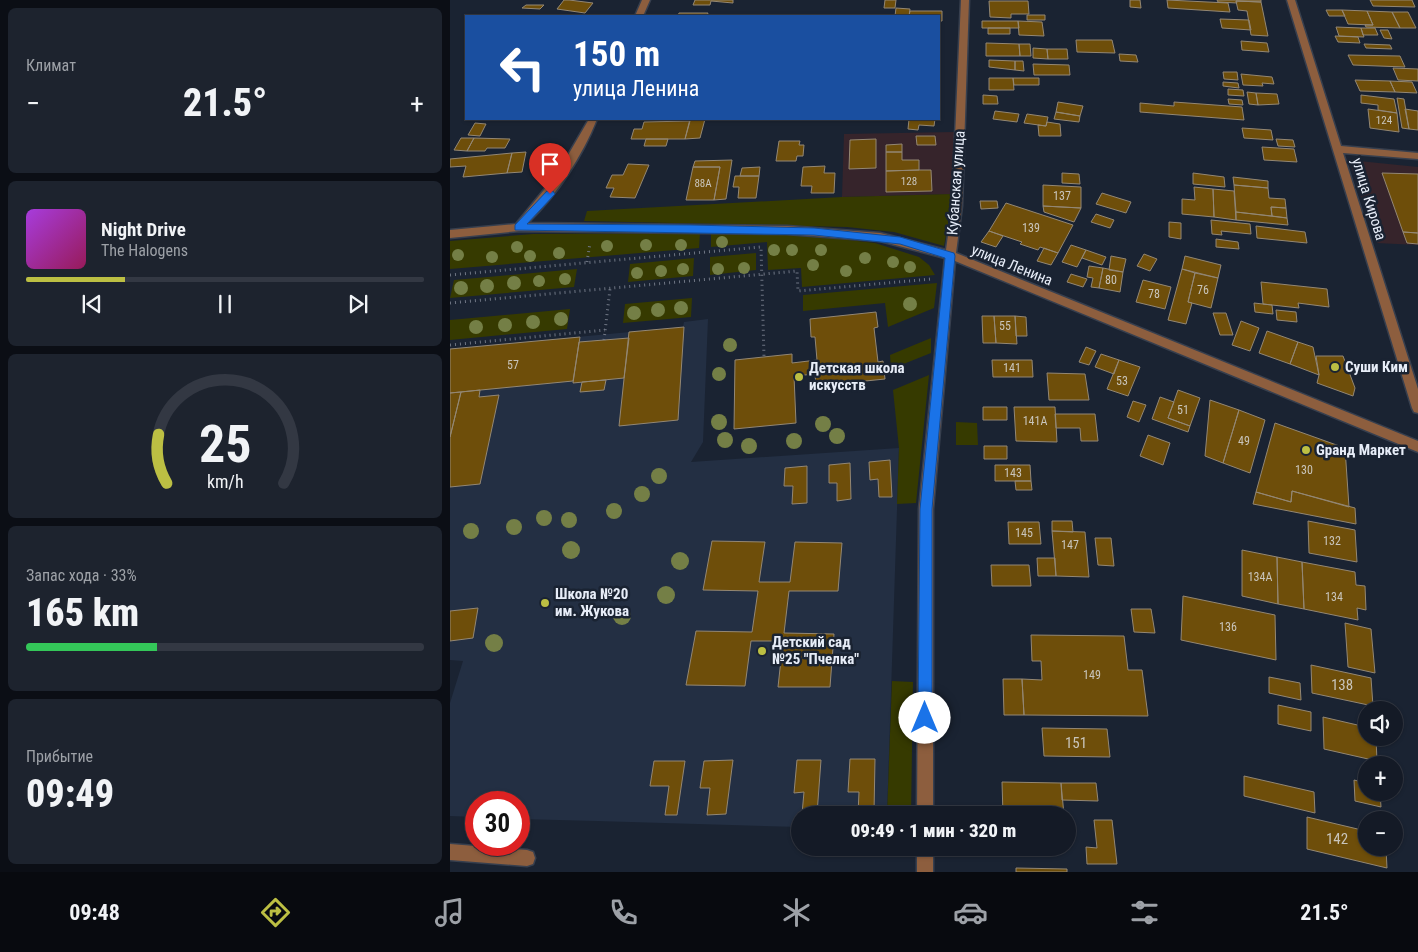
<!DOCTYPE html>
<html lang="ru">
<head>
<meta charset="utf-8">
<style>
	body { margin:0; font-family:"Roboto Condensed",sans-serif; background:#1d232e; color:#f1f3f6; height:100vh; display:flex; flex-direction:column; font-size:19px; white-space:nowrap }
	* { box-sizing:border-box; margin:0 }
	p { font-size:16px; color:#9da1a7 }
	.icon { flex:none; width:28px; height:28px; fill:none; stroke:currentColor; stroke-width:2; stroke-linecap:round; stroke-linejoin:round }
	.map { position:relative; flex:1; overflow:hidden }
	.sheet { display:flex; flex-direction:column; gap:8px; padding:8px; background:#0b0e15; width:450px }
	.sheet>* { flex:none }
	.top-card { position:absolute; left:15px; top:15px; width:475px; height:105px; border-radius:0px; box-shadow:0 1px 4px #0004,0 0 0 1px #333843; background:#1a4fa0; color:#fff; overflow:hidden }
	.controls { position:absolute; left:908px; top:701px; display:grid; gap:10px }
	.controls a { display:grid; place-items:center; width:45px; height:45px; border-radius:50%; background:#141a26; box-shadow:0 1px 4px #0004,0 0 0 1px #333843; font-size:25px }
	.speed { position:absolute; left:15px; top:791px; display:flex; gap:10px; font-size:25px; font-weight:700; text-align:center }
	.speed>* { display:grid; place-content:center; width:65px; height:65px; border-radius:50%; background:#141a26; box-shadow:0 1px 4px #0004,0 0 0 1px #333843; line-height:1 }
	.speed .limit { border:8px solid #d22; background:#fff; color:#111 }
	.pin { position:absolute; display:grid; place-items:center; width:42px; height:42px; color:#fff; margin:-51px -21px; border-radius:50% 50% 50% 0; rotate:-45deg; box-shadow:0 0 5px #0007 }
	.pin .icon { rotate:45deg }
	.me { position:absolute; width:55px; margin:-28px; rotate:0deg; stroke-linejoin:round; filter:drop-shadow(0 0 4px #0008) }
	.turn { display:flex; align-items:center; gap:18px; height:105px; padding:0 25px; font-size:22px }
	.turn .icon { width:65px; height:65px; stroke-width:2.5 }
	.turn b { display:block; font-size:35px; line-height:42px }
	.big { font-size:38px; font-weight:800; line-height:1.1 }
	.sheet .card { flex:1; display:flex; flex-direction:column; justify-content:center; gap:8px; min-width:0; padding:0 18px; border-radius:8px; background:#1d232e }
	.sheet .dial { align-items:center; gap:0 }
	.dial svg { height:130px; overflow:visible; fill:none; stroke:#333843; stroke-width:7; stroke-linecap:round; text-anchor:middle }
	.dial text { fill:#f1f3f6; stroke:none }
	.song { display:flex; align-items:center; gap:15px }
	.cover { width:60px; height:60px; border-radius:8px; background:linear-gradient(135deg,hsl(280 70% 55%),hsl(330 70% 35%)) }
	.played { height:5px; border-radius:2px; background:linear-gradient(90deg,#bcbf43 25%,#333843 25%) }
	.keys { display:flex; justify-content:space-around; direction:ltr }
	.heat { display:flex; justify-content:space-between; align-items:center; font-size:28px; direction:ltr }
	.charge { height:8px; border-radius:4px; background:linear-gradient(90deg,#34c759 33%,#333843 0) }
	.trip { position:absolute; left:341px; top:806px; width:285px; height:50px; border-radius:25px; background:#141a26; box-shadow:0 1px 4px #0004,0 0 0 1px #333843; font-weight:800; line-height:50px; text-align:center }
	.tabs { display:flex; height:80px; justify-content:space-around; align-items:center; background:#080a0f; color:#9da1a7 }
	.tabs .icon { width:35px; height:35px }
	.tabs .selected { color:#bcbf43 }
	.tabs b { font-size:22px; color:#f1f3f6 }
	main { display:flex; flex:1; min-height:0 }
	.map>svg:first-child { display:block }
	.commercial { fill:#36242b }
	.built { fill:#232f43 }
	.green { fill:#363a00 }
	.building { fill:#6e4e0a; stroke:#938774 }
	.lines { fill:none; stroke-linecap:round; stroke-linejoin:round }
	.minor-casing { stroke:#373f4e; stroke-width:3 }
	.path { stroke:#6f7684; stroke-width:3; stroke-dasharray:1 4; stroke-linecap:butt }
	.minor { fill:#8d5e3e; fill-rule:evenodd }
	.tree { fill:#747f46 }
	.route { fill:#1a73e8; stroke:#114b97 }
	.poi-dot { fill:#bcbf43; stroke:#1a2332; stroke-width:2 }
	.labels { text-anchor:middle; dominant-baseline:central; stroke-width:5; stroke-linejoin:round; paint-order:stroke }
	.far-number-label { font-size:11px; fill:#c9c5bc }
	.number-label { font-size:12px; fill:#c9c5bc }
	.street-label { font-size:15px; fill:#e7edf8; stroke:#1a2332 }
	.poi-label { font-size:15px; font-weight:bold; fill:#e7edf8; stroke:#1a2332; text-anchor:start }
	.near-number-label { font-size:15px; fill:#c9c5bc }
</style>
</head>
<body>
<main>
<section class="sheet">
<div class="card"><p>Климат</p>
<div class="heat"><a>−</a><b class="big">21.5°</b><a>+</a></div>
</div>
<div class="card">
<div class="song"><i class="cover"></i><div><b>Night Drive</b><p>The Halogens</p></div></div>
<div class="played"></div>
<div class="keys"><svg class="icon" aria-label="previous" viewBox="0 0 24 24"><path d="M18 5L8 12l10 7zM5 5v14"/></svg><svg class="icon" aria-label="pause" viewBox="0 0 24 24"><path d="M8 5v14M16 5v14"/></svg><svg class="icon" aria-label="next" viewBox="0 0 24 24"><path d="M6 5l10 7-10 7zM19 5v14"/></svg></div>
</div>
<div class="card dial"><svg viewBox="0 0 100 80">
<path d="M14 69A42 42 0 1 1 86 69"/>
<path d="M14 69A42 42 0 0 1 9 39" stroke="#bcbf43"/>
<text x="50" y="56" font-size="32" font-weight="700">25</text>
<text x="50" y="72" font-size="11">km/h</text>
</svg></div>
<div class="card"><p>Запас хода · 33%</p><b class="big">165 km</b><div class="charge"></div></div>
<div class="card"><p>Прибытие</p><b class="big">09:49</b></div>
</section>
<div class="map">
<svg width="968" height="872" viewBox="0 0 968 872">
	<rect width="100%" height="100%" fill="#1a2332"/>
	<path class="commercial" d="M504,132L502,194L392,197L394,134Z
		M899,160L968,167V245L926,243Z"/>
	<path class="built" d="M258,319L253,442L241,462L449,448L437,815H350V827L147,821L69,819V802H26V817L0,816V703L13,661L0,660V349L233,327L234,322Z"/>
	<path class="green" d="M502,194L501,208L494,246L444,232L397,227L134,221L137,211L392,197Z
		M250,233L249,248L0,269V241L83,234Z
		M261,233L354,235L425,243L469,257L479,265L485,275L352,287L351,268L318,270L317,242L261,247Z
		M306,253V270L260,275V257Z
		M244,258L243,276L178,282L180,264Z
		M127,269L124,287L0,298L4,280Z
		M487,283L484,308L438,327L435,303L353,311V295Z
		M242,298L241,317L173,323L175,304Z
		M120,309L117,329L0,340V320Z
		M481,338V353L441,369L440,355Z
		M479,375L466,503L447,504L449,448L443,390Z
		M506,422L527,423L528,445H506Z
		M442,681L463,682L461,815H437Z"/>
	<path class="building" d="M114,0H119L143,3L135,13L107,9Z
		M245,0H283V3L261,1L260,5H243Z
		M435,0H446L445,8H434Z
		M680,0H690L691,8L680,7Z
		M717,0L778,3L780,12L718,8Z
		M767,0H811V2L786,1L787,3L768,2Z
		M920,0H962L965,7L923,6Z
		M539,1H578L579,14H561V18L540,17Z
		M786,1L811,2L818,36L801,35L797,11L788,10Z
		M76,5H94L90,9L72,8Z
		M446,8L460,9L459,16H445Z
		M876,10H892L895,16H879Z
		M892,10L917,11L923,25L898,24Z
		M460,11H492V21H489V16H459Z
		M917,11L942,12L950,28L916,27L915,25H923Z
		M942,12H958L966,28H950Z
		M229,13H258L257,16H228Z
		M577,15H595V20H577Z
		M770,19L799,20L801,30L772,28Z
		M532,21H568L569,28H532Z
		M568,21L592,22L594,36L569,35Z
		M886,27L911,28L914,37L889,36Z
		M538,28H560V34H538Z
		M911,28H925L928,35H913Z
		M930,30H938L942,39L934,38Z
		M885,36L908,37L910,43L888,42Z
		M626,40H662L665,53L627,52Z
		M791,41L817,43L819,52L792,50Z
		M536,43L569,44L570,56H536Z
		M569,44H580L581,56H570Z
		M914,44L940,45L942,49L916,48Z
		M583,48L597,49L598,59L583,58Z
		M597,49H617L618,59H598Z
		M669,54L686,55L688,62L670,61Z
		M898,55L950,56L955,67L903,65Z
		M539,60L565,61V70L539,67Z
		M565,61H573L574,71L565,70Z
		M583,64L619,65L620,75H584Z
		M943,68L968,69V81L948,80Z
		M773,72H787L788,80L774,79Z
		M791,74L822,77L824,84L812,83L813,86L793,85Z
		M539,78H563L564,90H539Z
		M563,78H589V85H564Z
		M905,80L940,81L945,92L910,91Z
		M940,81L962,82L967,93L945,92Z
		M773,82L788,83L789,88L773,86Z
		M778,89L793,90L794,96L778,95Z
		M797,92L806,93L808,105L799,104Z
		M806,93L827,94L829,104L808,105Z
		M533,95L547,96L548,104H533Z
		M911,95L944,99L947,113L928,110V105L911,103Z
		M947,98L954,99L959,129L952,128Z
		M778,99L792,100L793,105L779,104Z
		M608,102L633,106L630,116L606,112Z
		M724,102L792,107L794,120L690,112V103L724,106Z
		M918,109L947,113L949,132L920,128Z
		M955,109L968,111V130L959,129Z
		M545,111L569,114L567,122L543,119Z
		M606,112L630,116L629,122L604,119Z
		M577,114L598,117L596,126L574,123Z
		M240,119H255L250,138L235,139Z
		M459,119H485L484,126L469,125L468,130L458,129Z
		M240,121L235,139H181L184,129H192L194,122Z
		M597,122L610,124L611,136H589L588,125L596,126Z
		M25,123L36,124L30,136L18,135Z
		M792,128L821,130L823,140L794,138Z
		M466,136H485L486,145H467Z
		M11,138H24L17,151L4,150Z
		M24,138L60,139L55,148H37L35,151H17Z
		M196,139H218L216,146H194Z
		M426,139V168L399,169L400,140Z
		M826,139L843,140L845,147L828,146Z
		M329,141H350L349,145H354L353,156H347L346,161H326Z
		M452,144V152H436V145Z
		M812,147L844,149L847,162L814,160Z
		M76,152L72,172L57,173L62,153Z
		M436,152H452V160H469V170L436,171Z
		M62,153L57,173L13,177L16,166L0,167V159Z
		M282,160L276,199L264,200L270,167H243L245,161Z
		M178,164L199,165L185,198L160,197L164,188H156L162,175H173Z
		M375,166L374,173H385L384,193H361L362,186H351L353,167Z
		M243,167H270L264,200H236Z
		M310,167L309,176H290L292,168Z
		M469,170H481L482,191L436,192V171Z
		M612,173L629,174L630,184L612,183Z
		M743,173L774,177L775,187L743,184Z
		M932,173L968,174V233L953,232Z
		M285,176H309L306,198H288L289,187H283Z
		M783,177L818,181V188L784,185Z
		M593,185L631,187V208L593,206Z
		M784,185L818,188L819,198L835,199L836,208L821,207L822,216L786,212Z
		M744,187L763,189L764,217L732,214V199L745,200Z
		M763,189L784,191L786,220L764,217Z
		M652,193L681,202L676,213L646,204Z
		M530,201H547L548,208L531,209Z
		M556,203L623,225L608,253L590,247L588,250L570,244L572,242L539,231Z
		M593,206L631,208L624,222L594,212Z
		M821,207L836,208L837,218L822,216Z
		M786,212L837,218L838,225L786,220Z
		M646,214L664,220L660,228L641,222Z
		M761,220L800,224L801,234L771,231L772,235L762,234Z
		M719,222L731,223V239L719,237Z
		M806,226L855,232L857,243L807,238Z
		M539,231L553,236L546,247L531,242Z
		M953,232L968,233V244L957,243Z
		M766,239L788,242L789,249L766,247Z
		M621,245L636,250L627,267L612,262Z
		M594,248L608,253L601,265L587,261Z
		M636,250L656,257L652,265L632,258Z
		M694,254L707,259L700,271L687,266Z
		M661,256L676,259L673,272L659,270Z
		M735,256L771,265L768,278L732,269Z
		M639,266L653,268L649,288L641,287L643,278L637,277Z
		M653,268L673,272L670,292L649,288Z
		M732,269L745,273L738,302L742,303L736,324L718,320Z
		M745,273L768,278L761,308L738,302Z
		M621,274L637,279L633,287L617,282Z
		M693,280L721,287L715,309L686,302Z
		M811,282L877,289L879,307L848,303L849,308L813,304Z
		M804,303L822,305L823,314L805,312Z
		M826,310L846,312L847,322L827,320Z
		M426,312L428,327L424,328L428,362L433,361L435,379L366,386L365,374L344,376L346,423L284,429L285,360L342,354V363L367,360L365,337H361L360,319Z
		M763,313H776L783,335H770Z
		M532,316H544L546,343H533Z
		M544,316H565L567,344L546,343Z
		M565,316L576,317L577,336H566Z
		M791,321L809,328L800,351L782,345Z
		M234,327L228,420L169,426L179,332Z
		M817,331L848,342L840,364L809,353Z
		M130,337L123,381L0,393V349Z
		M179,338L174,378L123,383L129,342Z
		M848,342L863,347L869,375L840,364Z
		M636,347L646,351L639,365L629,362Z
		M651,354L669,360L664,374L645,367Z
		M866,356H893L905,388L903,396L867,383L869,375Z
		M542,360H582L583,377H543Z
		M669,360L690,367L678,396L657,389Z
		M597,373L635,374L639,400H599Z
		M156,380L154,390L130,392L132,382Z
		M30,390L29,397L49,395L30,484L0,487V437L11,392Z
		M728,390L750,398L740,426L718,418Z
		M11,392L0,437V393Z
		M710,397L724,402L718,418L740,426L738,432L702,419Z
		M760,400L789,410L773,463L755,456Z
		M683,401L696,405L689,422L677,417Z
		M533,407H557V420H533Z
		M564,407H605L607,442L566,441Z
		M789,410L815,420L800,473L773,463Z
		M605,414H645L648,441H631L630,428H606Z
		M825,423L895,448L899,507L842,491L841,502L806,492Z
		M698,435L720,443L713,465L690,456Z
		M534,446H557V459H534Z
		M440,460L442,497H429L428,479L420,480L419,462Z
		M400,463L401,499L387,501V483H379V465Z
		M545,465H580L581,481H545Z
		M357,466V503L342,504L343,486H334L335,468Z
		M565,481H581L582,490H566Z
		M842,491L905,508L906,524L803,504L806,492L841,502Z
		M602,521H622L623,532L602,531Z
		M858,521L905,530L907,562L859,553Z
		M558,522H589L591,544H559Z
		M602,531L635,532L639,577L606,576Z
		M645,538H661L664,566L648,565Z
		M262,541L315,542L309,582H340L345,542L392,543L388,591H339L334,633L384,634L380,687H328L333,641H301L295,686L236,685L246,631L302,632L308,591L253,590Z
		M792,550L827,557L828,604L792,596Z
		M827,557L852,562L854,609L828,604Z
		M587,558H605L606,576H588Z
		M852,562L905,572L906,585L915,586L916,610L907,608L908,620L854,609Z
		M541,565H579L581,586H542Z
		M733,596L825,615L826,660L731,640Z
		M28,608L23,638L0,641V611Z
		M681,609H701L705,633L684,632Z
		M895,623L921,629L925,673L898,667Z
		M581,635L674,636L678,670H692L698,716L574,715L572,679L592,680L591,661H582Z
		M861,665L921,678L923,706L862,693Z
		M819,677L850,683L851,700L819,693Z
		M553,679H572L574,715H554Z
		M828,705L861,712V731L828,724Z
		M873,717L916,727V738H926L927,761L874,749Z
		M592,728L657,729L660,757L594,756Z
		M400,759H425L424,813L408,814L409,792H398Z
		M283,760L276,814L257,815L260,788H250L254,761Z
		M347,760H371L367,814H352L354,792L344,793Z
		M204,761H235L227,815H215L219,786H200Z
		M794,776L864,792L865,813L794,796Z
		M904,780L916,783V792H930L931,807L905,801Z
		M552,782L611,783L614,815H553Z
		M611,783H646L648,801L612,800Z
		M857,817L916,831V848H936L937,868L857,849Z
		M644,820H662L667,864H637L636,847L647,848Z
		M566,868L617,869V872H566Z"/>
	<g class="lines">
		<g class="minor-casing">
			<path id="minor" d="M192,0H200L193,16H185Z
				M511,0H519L512,206L506,253L968,441V452L505,261L483,509V815H467L469,509L495,258L430,241L337,234L69,231L0,238V230L66,224L107,174L139,119H147C132,157 107,194 78,223L337,226L430,233L496,250L502,206Z
				M837,0H845L891,146L968,153V159L893,153L968,389V413L964,412L962,408Z
				M0,844L77,850L83,852L85,858L83,864L77,866L0,860Z
				M467,848H483V872H467Z"/>
		</g>
		<path class="path" d="M137,262L140,243
			M0,275L311,247L314,357
			M0,303L347,271L348,291L481,279
			M154,340L160,289
			M0,345L155,330"/>
		<use href="#minor" class="minor"/>
	</g>
	<g class="tree">
		<circle cx="272" cy="242" r="6"/>
		<circle cx="196" cy="245" r="6"/>
		<circle cx="231" cy="245" r="6"/>
		<circle cx="157" cy="246" r="6"/>
		<circle cx="67" cy="247" r="6"/>
		<circle cx="324" cy="250" r="6"/>
		<circle cx="342" cy="250" r="6"/>
		<circle cx="371" cy="250" r="6"/>
		<circle cx="109" cy="253" r="6"/>
		<circle cx="8" cy="255" r="6"/>
		<circle cx="80" cy="256" r="6"/>
		<circle cx="42" cy="257" r="6"/>
		<circle cx="415" cy="258" r="6"/>
		<circle cx="443" cy="262" r="6"/>
		<circle cx="363" cy="265" r="6"/>
		<circle cx="460" cy="267" r="6"/>
		<circle cx="294" cy="268" r="6"/>
		<circle cx="233" cy="269" r="6"/>
		<circle cx="268" cy="269" r="6"/>
		<circle cx="211" cy="271" r="6"/>
		<circle cx="396" cy="271" r="6"/>
		<circle cx="187" cy="273" r="6"/>
		<circle cx="115" cy="279" r="6"/>
		<circle cx="89" cy="281" r="6"/>
		<circle cx="64" cy="283" r="7"/>
		<circle cx="37" cy="286" r="7"/>
		<circle cx="11" cy="288" r="7"/>
		<circle cx="460" cy="304" r="7"/>
		<circle cx="231" cy="308" r="7"/>
		<circle cx="208" cy="310" r="7"/>
		<circle cx="184" cy="313" r="7"/>
		<circle cx="111" cy="319" r="7"/>
		<circle cx="83" cy="322" r="7"/>
		<circle cx="55" cy="325" r="7"/>
		<circle cx="26" cy="327" r="7"/>
		<circle cx="280" cy="345" r="7"/>
		<circle cx="269" cy="374" r="7"/>
		<circle cx="269" cy="422" r="8"/>
		<circle cx="373" cy="424" r="8"/>
		<circle cx="387" cy="436" r="8"/>
		<circle cx="275" cy="440" r="8"/>
		<circle cx="344" cy="441" r="8"/>
		<circle cx="299" cy="446" r="8"/>
		<circle cx="209" cy="476" r="8"/>
		<circle cx="192" cy="494" r="8"/>
		<circle cx="164" cy="511" r="8"/>
		<circle cx="94" cy="518" r="8"/>
		<circle cx="119" cy="520" r="8"/>
		<circle cx="64" cy="527" r="8"/>
		<circle cx="21" cy="531" r="8"/>
		<circle cx="121" cy="550" r="9"/>
		<circle cx="230" cy="561" r="9"/>
		<circle cx="216" cy="595" r="9"/>
		<circle cx="172" cy="616" r="9"/>
		<circle cx="44" cy="643" r="9"/>
	</g>
	<path class="route" d="M97,191H103L105,194L77,224L241,225L364,228L450,237L504,253L505,256L482,509V718L480,722L475,724L470,722L468,718L470,509L495,258L450,244L364,235L65,230V225Z"/>
	<g class="poi-dot">
		<circle cx="885" cy="367" r="5"/>
		<circle cx="349" cy="377" r="5"/>
		<circle cx="856" cy="450" r="5"/>
		<circle cx="95" cy="603" r="5"/>
		<circle cx="312" cy="651" r="5"/>
	</g>
	<g class="labels">
		<g class="far-number-label">
			<text x="934" y="120">124</text>
			<text x="459" y="181">128</text>
			<text x="253" y="183">88А</text>
		</g>
		<g class="number-label">
			<text x="612" y="196">137</text>
			<text x="581" y="228">139</text>
			<text x="661" y="280">80</text>
			<text x="753" y="290">76</text>
			<text x="704" y="294">78</text>
			<text x="555" y="326">55</text>
			<text x="63" y="365">57</text>
			<text x="562" y="368">141</text>
			<text x="672" y="381">53</text>
			<text x="733" y="410">51</text>
			<text x="585" y="421">141А</text>
			<text x="794" y="441">49</text>
			<text x="854" y="470">130</text>
			<text x="563" y="473">143</text>
			<text x="574" y="533">145</text>
			<text x="882" y="541">132</text>
			<text x="620" y="545">147</text>
			<text x="810" y="577">134А</text>
			<text x="884" y="597">134</text>
			<text x="778" y="627">136</text>
			<text x="642" y="675">149</text>
		</g>
		<g class="street-label">
			<text transform="translate(506 183) rotate(-86)">Кубанская улица</text>
			<text transform="translate(919 199) rotate(73)">улица Кирова</text>
			<text transform="translate(562 265) rotate(22)">улица Ленина</text>
		</g>
		<g class="poi-label">
			<text x="895" y="367">Суши Ким</text>
			<text x="359" y="368">Детская школа<tspan x="359" dy="17">искусств</tspan></text>
			<text x="866" y="450">Gранд Маркет</text>
			<text x="105" y="594">Школа №20<tspan x="105" dy="17">им. Жукова</tspan></text>
			<text x="322" y="642">Детский сад<tspan x="322" dy="17">№25 "Пчелка"</tspan></text>
		</g>
		<g class="near-number-label">
			<text x="892" y="685">138</text>
			<text x="626" y="743">151</text>
			<text x="887" y="839">142</text>
		</g>
	</g>
</svg>
<div class="controls">
<a><svg class="icon" aria-label="sound" viewBox="0 0 24 24"><path d="M4 9h4l5-4v14l-5-4H4zM17 9q2 3 0 6"/></svg></a>
<a>+</a>
<a>−</a>
</div>
<div class="speed"><div class="limit">30</div></div>
<div class="pin" style="left:100px;top:194px;background:#d93025"><svg class="icon" aria-label="arrive" viewBox="0 0 24 24"><path d="M6 21V4h12l-3 4 3 4H6"/></svg></div>
<svg class="me" style="left:475px;top:718px" viewBox="-20 -20 40 40"><circle r="19" fill="#fff"/><path d="M0-13L10 11 0 6-10 11z" fill="#1a73e8"/></svg>
<div class="trip">09:49 · 1 мин · 320 m</div>
<div class="top-card">
<div class="turn"><svg class="icon" aria-label="left" viewBox="0 0 24 24"><path d="M17 20v-9H6M10 6l-5 5 5 5"/></svg><div><b>150 m</b>улица Ленина</div></div>
</div>
</div>
</main>
<nav class="tabs">
<b>09:48</b>
<svg class="icon selected" aria-label="directions" viewBox="0 0 24 24"><path d="M12 3l9 9-9 9-9-9zM9 14v-3h6M13 9l2 2-2 2"/></svg>
<svg class="icon" aria-label="music" viewBox="0 0 24 24"><path d="M9 18V5l10-2v13"/><circle cx="6" cy="18" r="3"/><circle cx="16" cy="16" r="3"/></svg>
<svg class="icon" aria-label="phone" viewBox="0 0 24 24"><path d="M5 4h4l2 5-3 2q2 4 5 5l2-3 5 2v4C11 20 4 13 5 4z"/></svg>
<svg class="icon" aria-label="climate" viewBox="0 0 24 24"><path d="M12 3v18M4 7l16 10M4 17L20 7"/></svg>
<svg class="icon" aria-label="car" viewBox="0 0 24 24"><path d="M5 17H2v-5l4-1 3-4h7l3 4 3 1v5h-3M9 17h6M6 11h13"/><circle cx="7" cy="17" r="2"/><circle cx="17" cy="17" r="2"/></svg>
<svg class="icon" aria-label="filters" viewBox="0 0 24 24"><path d="M4 7h16M4 17h16"/><circle cx="9" cy="7" r="2"/><circle cx="15" cy="17" r="2"/></svg>
<b>21.5°</b>
</nav>
</body>
</html>
